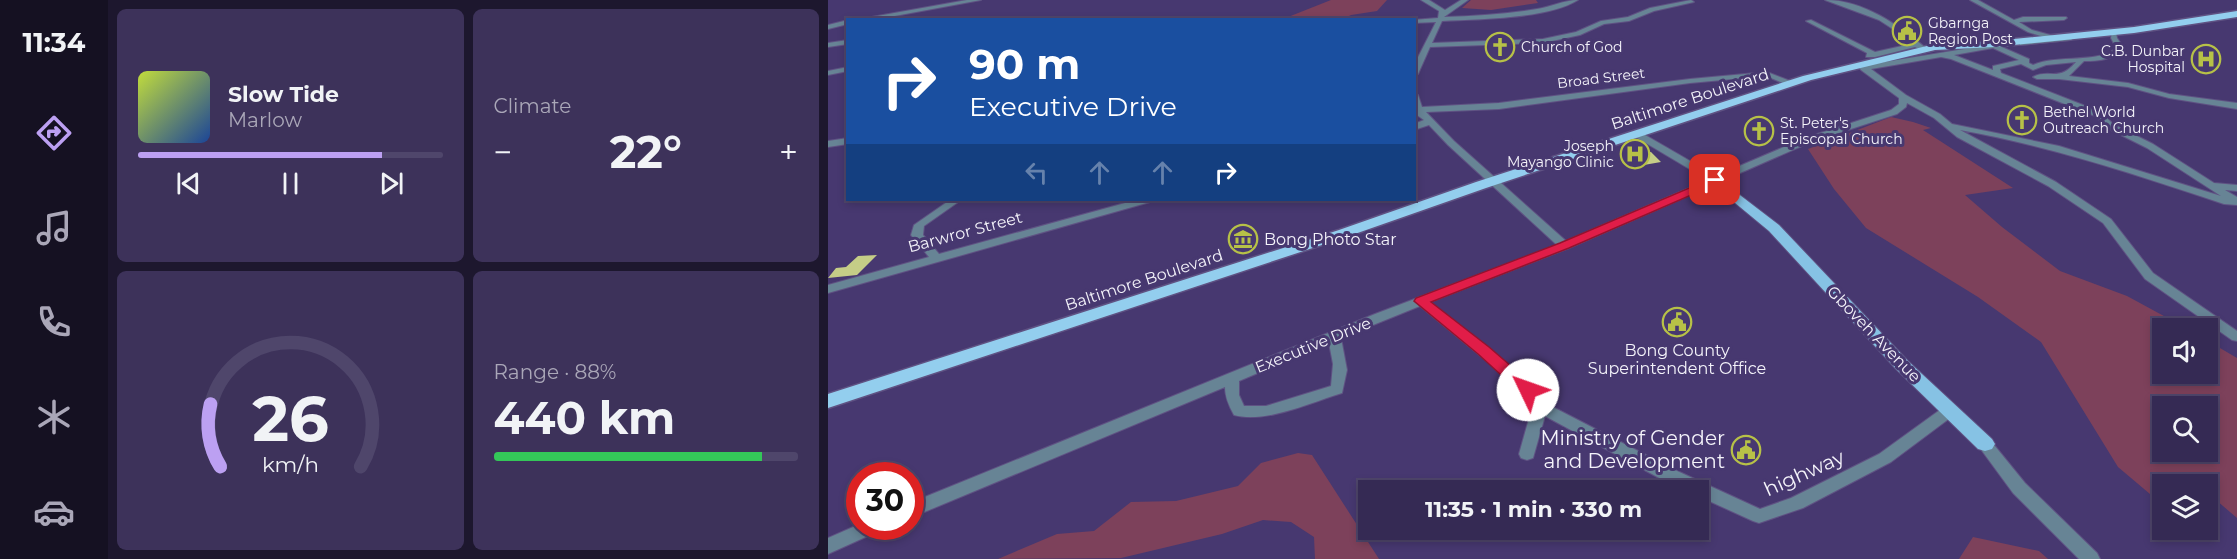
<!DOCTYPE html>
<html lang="en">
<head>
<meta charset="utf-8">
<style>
	body { margin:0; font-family:Montserrat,sans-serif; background:#3d325a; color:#f1f3f6; height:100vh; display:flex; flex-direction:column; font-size:22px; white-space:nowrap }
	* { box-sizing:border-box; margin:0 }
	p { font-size:20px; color:#aaa7b8 }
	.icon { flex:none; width:33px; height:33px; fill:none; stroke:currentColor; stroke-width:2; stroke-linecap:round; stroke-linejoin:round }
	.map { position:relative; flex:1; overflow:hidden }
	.panel { display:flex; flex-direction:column; gap:9px; padding:9px; background:#1d172e; width:720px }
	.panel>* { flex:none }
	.banner { position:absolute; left:18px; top:18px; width:570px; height:183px; border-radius:0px; box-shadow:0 3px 9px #0003,0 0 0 2px #4f466b; background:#1a4fa0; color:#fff; overflow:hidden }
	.buttons { position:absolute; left:1324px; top:318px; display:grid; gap:12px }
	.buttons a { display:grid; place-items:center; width:66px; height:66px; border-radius:0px; background:#352a54; box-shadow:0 3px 9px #0003,0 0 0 2px #4f466b; font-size:30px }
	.speed { position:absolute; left:18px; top:462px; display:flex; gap:12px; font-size:30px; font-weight:700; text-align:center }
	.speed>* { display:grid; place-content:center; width:78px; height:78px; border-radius:50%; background:#352a54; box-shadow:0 3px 9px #0003,0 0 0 2px #4f466b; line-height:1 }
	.speed .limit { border:9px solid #d22; background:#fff; color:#111 }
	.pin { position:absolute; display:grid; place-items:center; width:51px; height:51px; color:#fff; margin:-26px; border-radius:12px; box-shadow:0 3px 9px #0006 }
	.me { position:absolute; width:66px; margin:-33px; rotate:312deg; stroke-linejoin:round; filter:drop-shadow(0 0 4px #0008) }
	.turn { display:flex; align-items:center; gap:21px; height:126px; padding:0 24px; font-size:27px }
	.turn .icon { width:78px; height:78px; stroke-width:2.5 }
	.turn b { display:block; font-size:42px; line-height:51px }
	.lanes { display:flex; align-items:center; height:57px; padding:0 24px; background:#0003; justify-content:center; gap:30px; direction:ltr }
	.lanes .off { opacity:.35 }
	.big { font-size:45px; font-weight:700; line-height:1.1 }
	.panel .card { flex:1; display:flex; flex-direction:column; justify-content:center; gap:9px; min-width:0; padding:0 21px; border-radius:9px; background:#3d325a }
	.panel .dial { align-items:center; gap:0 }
	.dial svg { height:156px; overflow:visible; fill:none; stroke:#4f466b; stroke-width:7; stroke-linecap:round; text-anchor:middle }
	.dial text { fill:#f1f3f6; stroke:none }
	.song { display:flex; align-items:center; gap:18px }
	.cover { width:72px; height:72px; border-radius:9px; background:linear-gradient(135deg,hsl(70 70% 55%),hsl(220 70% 35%)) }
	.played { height:6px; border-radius:3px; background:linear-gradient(90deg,#bca0f2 80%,#4f466b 80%) }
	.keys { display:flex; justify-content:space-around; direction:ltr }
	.heat { display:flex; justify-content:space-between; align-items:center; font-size:33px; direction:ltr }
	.charge { height:9px; border-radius:4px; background:linear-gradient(90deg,#34c759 88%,#4f466b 0) }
	.panel .tiles { flex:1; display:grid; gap:9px; grid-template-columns:repeat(2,1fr) }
	.trip { position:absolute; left:530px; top:480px; width:351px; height:60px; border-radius:0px; background:#352a54; box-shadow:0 3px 9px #0003,0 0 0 2px #4f466b; font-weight:700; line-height:60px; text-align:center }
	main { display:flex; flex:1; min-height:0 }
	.dock { display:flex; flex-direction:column; width:108px; justify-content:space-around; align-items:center; background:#151122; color:#aaa7b8 }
	.dock .icon { width:42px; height:42px }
	.dock .selected { color:#bca0f2 }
	.dock b { font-size:27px; color:#f1f3f6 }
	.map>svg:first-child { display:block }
	.green { fill:#7d415b; fill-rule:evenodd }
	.building { fill:#c5cd87 }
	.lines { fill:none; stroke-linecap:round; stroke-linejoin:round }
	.minor-casing { stroke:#5f5283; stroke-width:2 }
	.primary-casing { stroke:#5f5283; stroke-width:2 }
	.trunk-casing { stroke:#5f5283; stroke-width:3 }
	.minor { fill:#678495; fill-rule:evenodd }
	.primary { fill:#86c2e4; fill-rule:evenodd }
	.trunk { fill:#93ceee; fill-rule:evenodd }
	.route { fill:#e11d48; stroke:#92132f; stroke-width:1.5 }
	.labels { text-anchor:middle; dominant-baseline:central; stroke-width:6; stroke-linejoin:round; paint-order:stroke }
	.far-poi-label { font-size:14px; fill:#f4f3fa; stroke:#473870; text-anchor:start }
	.far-street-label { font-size:14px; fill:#f4f3fa; stroke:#473870 }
	.street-label { font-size:16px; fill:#f4f3fa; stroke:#473870 }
	.poi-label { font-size:16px; fill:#f4f3fa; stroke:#473870; text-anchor:start }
	.near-poi-label { font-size:20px; fill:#f4f3fa; stroke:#473870; text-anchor:end }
	.near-street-label { font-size:20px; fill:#f4f3fa; stroke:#473870 }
</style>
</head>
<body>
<main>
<nav class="dock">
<b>11:34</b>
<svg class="icon selected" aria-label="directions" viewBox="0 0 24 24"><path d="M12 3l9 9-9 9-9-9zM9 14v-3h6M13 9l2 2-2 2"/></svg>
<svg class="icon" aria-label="music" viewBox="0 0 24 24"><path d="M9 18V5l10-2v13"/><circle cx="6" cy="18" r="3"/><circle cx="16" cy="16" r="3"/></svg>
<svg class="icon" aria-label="phone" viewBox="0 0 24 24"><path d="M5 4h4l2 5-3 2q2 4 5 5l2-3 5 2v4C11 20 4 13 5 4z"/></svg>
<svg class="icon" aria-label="climate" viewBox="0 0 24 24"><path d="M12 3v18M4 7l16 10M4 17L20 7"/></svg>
<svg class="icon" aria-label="car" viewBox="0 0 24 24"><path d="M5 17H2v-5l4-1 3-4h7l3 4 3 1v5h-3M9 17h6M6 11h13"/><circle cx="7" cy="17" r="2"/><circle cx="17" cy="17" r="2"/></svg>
</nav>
<section class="panel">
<div class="tiles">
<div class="card">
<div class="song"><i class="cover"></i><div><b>Slow Tide</b><p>Marlow</p></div></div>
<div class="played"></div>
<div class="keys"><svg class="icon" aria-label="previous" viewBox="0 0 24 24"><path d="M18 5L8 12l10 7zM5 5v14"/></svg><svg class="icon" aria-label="pause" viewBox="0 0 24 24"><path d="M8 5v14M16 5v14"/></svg><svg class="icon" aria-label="next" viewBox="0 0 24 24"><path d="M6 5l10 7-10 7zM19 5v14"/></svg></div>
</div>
<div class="card"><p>Climate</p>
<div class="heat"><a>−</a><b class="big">22°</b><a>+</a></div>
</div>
<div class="card dial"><svg viewBox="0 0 100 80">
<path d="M14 69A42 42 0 1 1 86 69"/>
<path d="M14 69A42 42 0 0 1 9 37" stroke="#bca0f2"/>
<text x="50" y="56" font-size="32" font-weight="700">26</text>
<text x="50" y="72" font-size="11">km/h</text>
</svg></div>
<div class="card"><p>Range · 88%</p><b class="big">440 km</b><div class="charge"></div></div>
</div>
</section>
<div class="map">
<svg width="1409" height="559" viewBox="0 0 1409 559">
	<rect width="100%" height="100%" fill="#473870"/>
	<path class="green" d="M503,0H559L549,11L523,15L515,19H455Z
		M643,0H708L710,3L663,10L634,8Z
		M1063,117L1085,122L1103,128L1095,130L1185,188L1137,195L1174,227L1232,271L1299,296L1358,328H1335V374H1380V341L1409,358V518L1388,500L1380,503V484H1335V505L1290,467L1213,342L1150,297L1038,228L1006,189L980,149ZM1335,406H1380V452H1335Z
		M470,453L484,455L551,559H487L486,537L463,522L435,520L394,534L293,558L170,559L229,534L266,531L303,502L348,501L410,486L433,463Z
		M1145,537L1211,551L1220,559H1131Z"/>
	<path class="building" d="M823,152L833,162L810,166L800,155Z
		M49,255L29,275L0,278L8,268L18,267L30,256Z"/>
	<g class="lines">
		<g class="minor-casing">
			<path id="minor" d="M139,0H153L45,20H27Z
				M593,0H601L617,10L633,0H640L616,17C647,16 678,14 709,9C723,7 736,0 750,0C720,19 651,19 614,21L604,43L715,39L748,32L773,21L800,17L822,8L863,0L866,2L826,11L801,21L776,24L752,35L715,43L602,47L590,74L586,76V65L608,22L586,23V20H584L610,18L611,11Z
				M997,0C1036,0 1070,25 1099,49L1095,51L1087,47L1047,57H1038L1039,53L978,21L983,20L1047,52L1083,44L1071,33L1051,20Z
				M1142,0H1150L1186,20L1195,17H1238L1239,18L1236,20L1191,22L1204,30L1226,36L1227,38L1243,36L1246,38L1243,40L1192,45V43L1194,42L1222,39L1200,32Z
				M20,20V24L0,29V25Z
				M1284,32H1288L1289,38L1296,48C1285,60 1271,61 1256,61L1241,76L1300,83L1341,94L1409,103V109L1341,98L1300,87L1231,79H1209L1205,77C1222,68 1230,83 1248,62L1218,65L1205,70L1193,64L1172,69L1173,73L1273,112L1285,124L1325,144L1386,183L1409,185V191L1397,190L1409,197V205L1396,204C1309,175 1222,146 1132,130L1228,182L1283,219L1325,273L1409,331V341L1404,340L1317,279L1275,223L1220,186L1129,137L1106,118L1079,103L1078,107L1069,114L983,142L741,248L602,302C642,335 684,363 717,403L847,470L932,509L963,498L1051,454L1116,407L1121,406L1126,407L1128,411L1126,415L1063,462L975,508L931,523L925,521L870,496V490H859L835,480L717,416L705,458L699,460L693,458L691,454L704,408L666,367L592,306L513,338L519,370L514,393C484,402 437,424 406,415C401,406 397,397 397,387L82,518V503L547,314L729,245L620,145L601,125L586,130V124L596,120L586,113V93L590,95L594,107L671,103L862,79L939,72L965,82V86H962L938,76L862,83L671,109L598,112L626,141L738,241L880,180L806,136V132H812L888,176L977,138L1063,110L1071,104V98L1033,70L1029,65L1030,63L1038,65L1167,44L1201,59V63L1205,65C1229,54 1271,64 1288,48L1283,38ZM1165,48L1191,60L1165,66V70L1126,55ZM1113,57L1123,59L1267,116L1279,128L1319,148L1393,196L1231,146L1124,124L1112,114L1078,95L1043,69ZM501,343L505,364L503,386L438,406H416L411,395V381Z
				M20,40V44L0,47V43Z
				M20,67V71L0,75V71Z
				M20,138V144L0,147V141Z
				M122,200H133L96,226L95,235L111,254L308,200H323L322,202L0,293V285L101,257L83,235L86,225Z
				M1157,438L1162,440L1197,483L1269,553L1272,559H1251L1185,493L1149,444L1152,440Z
				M32,524V526H53L51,531L0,554V538Z"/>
		</g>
		<g class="primary-casing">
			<path id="primary" d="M887,176L951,225L1080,361L1164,439L1167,444L1164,449L1157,451L1150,449L1068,369L941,231L883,183L881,180Z"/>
		</g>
		<g class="trunk-casing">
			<path id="trunk" d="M1409,11V17L1306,33L1165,47L1107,50L983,80L658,188L521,236L0,408V394L511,230L648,182L975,76L1107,44L1165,41L1306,27Z"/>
		</g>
		<use href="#minor" class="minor"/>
		<use href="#primary" class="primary"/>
		<use href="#trunk" class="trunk"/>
	</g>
	<path class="route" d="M887,177L891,178V183L741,248L603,302L661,347L706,386L708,390L706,394H694L650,354L586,301L588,298L732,243Z"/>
	<defs>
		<g id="civic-ring" transform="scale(1.5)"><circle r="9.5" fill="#473870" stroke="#b7c147" stroke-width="1.5"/><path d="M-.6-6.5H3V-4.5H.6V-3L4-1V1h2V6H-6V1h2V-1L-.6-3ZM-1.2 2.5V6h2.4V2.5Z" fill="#b7c147"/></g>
		<g id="church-ring" transform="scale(1.5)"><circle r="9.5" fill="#473870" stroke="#b7c147" stroke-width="1.5"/><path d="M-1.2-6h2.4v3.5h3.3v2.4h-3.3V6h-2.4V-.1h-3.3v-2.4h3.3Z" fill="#b7c147"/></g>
		<g id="hospital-ring" transform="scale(1.5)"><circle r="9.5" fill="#473870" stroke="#b7c147" stroke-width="1.5"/><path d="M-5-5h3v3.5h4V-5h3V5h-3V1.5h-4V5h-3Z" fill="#b7c147"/></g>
		<g id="museum-ring" transform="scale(1.5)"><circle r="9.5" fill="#473870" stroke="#b7c147" stroke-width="1.5"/><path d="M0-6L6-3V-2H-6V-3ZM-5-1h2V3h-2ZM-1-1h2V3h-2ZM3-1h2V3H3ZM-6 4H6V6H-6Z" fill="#b7c147"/></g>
	</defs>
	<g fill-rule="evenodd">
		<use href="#civic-ring" x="1079" y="31"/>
		<use href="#church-ring" x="672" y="47"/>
		<use href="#hospital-ring" x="1378" y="59"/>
		<use href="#church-ring" x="1194" y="120"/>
		<use href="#church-ring" x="931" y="131"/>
		<use href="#hospital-ring" x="807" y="154"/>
		<use href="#museum-ring" x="415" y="239"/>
		<use href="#civic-ring" x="849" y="322"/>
		<use href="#civic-ring" x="918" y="450"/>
	</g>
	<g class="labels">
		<g class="far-poi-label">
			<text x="1100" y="23">Gbarnga<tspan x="1100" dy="16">Region Post</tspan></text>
			<text x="693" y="47">Church of God</text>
			<text x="1357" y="51" text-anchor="end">C.B. Dunbar<tspan x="1357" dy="16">Hospital</tspan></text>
			<text x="1215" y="112">Bethel World<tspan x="1215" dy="16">Outreach Church</tspan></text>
			<text x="952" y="123">St. Peter's<tspan x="952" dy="16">Episcopal Church</tspan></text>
			<text x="786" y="146" text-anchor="end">Joseph<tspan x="786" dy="16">Mayango Clinic</tspan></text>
		</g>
		<g class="far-street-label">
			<text transform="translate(773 78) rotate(-7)">Broad Street</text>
		</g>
		<g class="street-label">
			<text transform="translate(862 99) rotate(-18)">Baltimore Boulevard</text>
			<text transform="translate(137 232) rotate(-15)">Barwror Street</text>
			<text transform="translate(316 280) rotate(-18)">Baltimore Boulevard</text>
			<text transform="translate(1046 334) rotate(46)">Gboveh Avenue</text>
			<text transform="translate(485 345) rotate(-22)">Executive Drive</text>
		</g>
		<g class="poi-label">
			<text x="436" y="239">Bong Photo Star</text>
			<text x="849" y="350" text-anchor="middle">Bong County<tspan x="849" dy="18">Superintendent Office</tspan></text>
		</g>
		<g class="near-poi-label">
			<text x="897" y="438">Ministry of Gender<tspan x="897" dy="23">and Development</tspan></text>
		</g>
		<g class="near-street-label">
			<text transform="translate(976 473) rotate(-24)">highway</text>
		</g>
	</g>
</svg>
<div class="buttons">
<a><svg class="icon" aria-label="sound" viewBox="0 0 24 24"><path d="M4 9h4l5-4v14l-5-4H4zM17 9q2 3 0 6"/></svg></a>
<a><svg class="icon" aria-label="search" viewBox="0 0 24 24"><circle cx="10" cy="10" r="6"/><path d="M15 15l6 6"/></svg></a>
<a><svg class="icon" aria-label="layers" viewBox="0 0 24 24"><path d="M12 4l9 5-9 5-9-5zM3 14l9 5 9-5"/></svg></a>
</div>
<div class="speed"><div class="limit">30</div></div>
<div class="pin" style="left:887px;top:180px;background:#d93025"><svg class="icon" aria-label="arrive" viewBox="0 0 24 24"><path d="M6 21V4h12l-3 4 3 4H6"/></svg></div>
<svg class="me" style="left:700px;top:390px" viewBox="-20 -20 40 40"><circle r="19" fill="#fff"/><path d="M0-13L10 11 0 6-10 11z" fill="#e11d48"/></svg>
<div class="trip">11:35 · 1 min · 330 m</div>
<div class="banner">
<div class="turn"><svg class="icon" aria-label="right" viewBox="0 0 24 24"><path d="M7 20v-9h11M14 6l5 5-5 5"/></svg><div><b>90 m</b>Executive Drive</div></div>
<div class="lanes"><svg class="icon off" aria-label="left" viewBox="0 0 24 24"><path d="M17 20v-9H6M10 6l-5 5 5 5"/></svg><svg class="icon off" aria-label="ahead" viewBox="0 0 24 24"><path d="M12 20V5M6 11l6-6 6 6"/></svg><svg class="icon off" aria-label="ahead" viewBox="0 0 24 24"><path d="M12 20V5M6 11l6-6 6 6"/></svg><svg class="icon" aria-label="right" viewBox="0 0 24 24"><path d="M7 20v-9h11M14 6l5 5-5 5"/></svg></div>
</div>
</div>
</main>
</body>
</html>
